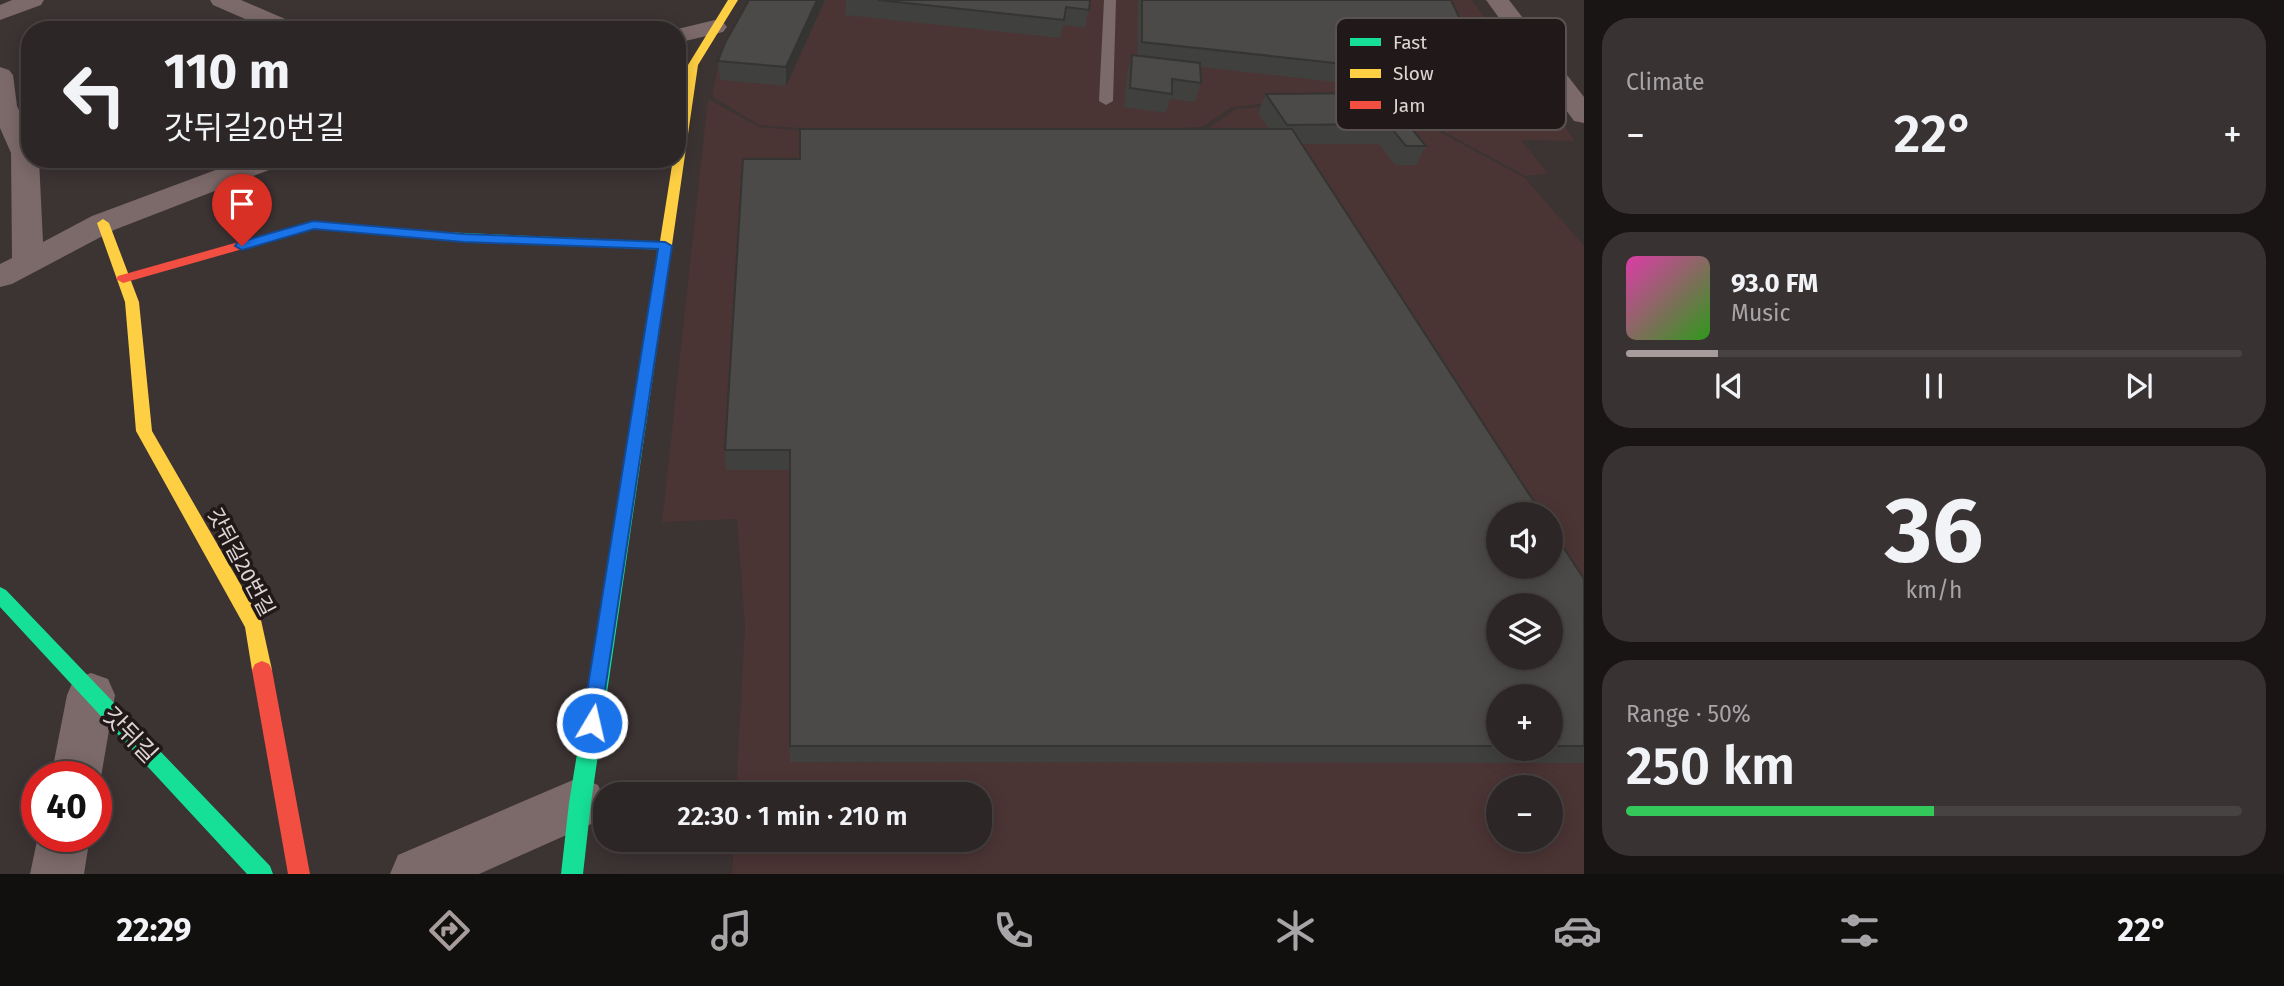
<!DOCTYPE html>
<html lang="en">
<head>
<meta charset="utf-8">
<style>
	body { margin:0; font-family:"Fira Sans","Noto Sans KR",sans-serif; background:#393232; color:#f1f3f6; height:100vh; display:flex; flex-direction:column; font-size:26px; white-space:nowrap }
	* { box-sizing:border-box; margin:0 }
	p { font-size:23px; color:#a7a5a7 }
	.icon { flex:none; width:38px; height:38px; fill:none; stroke:currentColor; stroke-width:2; stroke-linecap:round; stroke-linejoin:round }
	.map { position:relative; flex:1; overflow:hidden }
	.side { display:flex; flex-direction:column; gap:18px; padding:18px; background:#191515; width:700px }
	.side>* { flex:none }
	.banner { position:absolute; left:21px; top:21px; width:665px; height:147px; border-radius:28px; box-shadow:0 4px 18px #0003,0 0 0 2px #484343; background:#2d2626; color:#f1f3f6; overflow:hidden }
	.fabs { position:absolute; left:1486px; top:502px; display:grid; gap:14px }
	.fabs a { display:grid; place-items:center; width:77px; height:77px; border-radius:50%; background:#2d2626; box-shadow:0 4px 18px #0003,0 0 0 2px #484343; font-size:35px }
	.speed { position:absolute; left:21px; top:761px; display:flex; gap:14px; font-size:35px; font-weight:700; text-align:center }
	.speed>* { display:grid; place-content:center; width:91px; height:91px; border-radius:50%; background:#2d2626; box-shadow:0 4px 18px #0003,0 0 0 2px #484343; line-height:1 }
	.speed .limit { border:10px solid #d22; background:#fff; color:#111 }
	.pin { position:absolute; display:grid; place-items:center; width:60px; height:60px; color:#fff; margin:-72px -30px; border-radius:50% 50% 50% 0; rotate:-45deg; box-shadow:0 0 7px #0007 }
	.pin .icon { rotate:45deg }
	.me { position:absolute; width:77px; margin:-38px; rotate:9deg; stroke-linejoin:round; filter:drop-shadow(0 0 5px #0008) }
	.turn { display:flex; align-items:center; gap:24px; height:147px; padding:0 28px; font-size:32px }
	.turn .icon { width:91px; height:91px; stroke-width:2.5 }
	.turn b { display:block; font-size:49px; line-height:60px }
	.big { font-size:52px; font-weight:600; line-height:1.1 }
	.side .widget { flex:1; display:flex; flex-direction:column; justify-content:center; gap:10px; min-width:0; padding:0 24px; border-radius:28px; background:#393232 }
	.side .dial { align-items:center; gap:0 }
	.dial b { font-size:91px; line-height:1 }
	.song { display:flex; align-items:center; gap:21px }
	.cover { width:84px; height:84px; border-radius:10px; background:linear-gradient(135deg,hsl(320 70% 55%),hsl(110 70% 35%)) }
	.played { height:7px; border-radius:4px; background:linear-gradient(90deg,#a79c9c 15%,#484343 15%) }
	.keys { display:flex; justify-content:space-around; direction:ltr }
	.heat { display:flex; justify-content:space-between; align-items:center; font-size:38px; direction:ltr }
	.charge { height:10px; border-radius:5px; background:linear-gradient(90deg,#34c759 50%,#484343 0) }
	.trip { position:absolute; left:593px; top:782px; width:399px; height:70px; border-radius:28px; background:#2d2626; box-shadow:0 4px 18px #0003,0 0 0 2px #484343; font-weight:600; line-height:70px; text-align:center }
	.menu { display:flex; height:112px; justify-content:space-around; align-items:center; background:#120f0f; color:#a7a5a7 }
	.menu .icon { width:49px; height:49px }
	.menu .active { color:#a79c9c }
	.menu b { font-size:32px; color:#f1f3f6 }
	main { display:flex; flex:1; min-height:0 }
	.map>svg:first-child { display:block }
	.built { fill:#4b3434; fill-rule:evenodd }
	.lines { fill:none; stroke-linecap:round; stroke-linejoin:round }
	.lane { fill:#7c6969; fill-rule:evenodd }
	.street { fill:#7c6969; fill-rule:evenodd }
	.fast { fill:#16e098; fill-rule:evenodd }
	.slow { fill:#ffcf43; fill-rule:evenodd }
	.jam { fill:#f24e42; fill-rule:evenodd }
	.wall { fill:#40403e; fill-rule:evenodd }
	.shaded-wall { fill:#343432 }
	.building { fill:#4b4a48; stroke:#343432; stroke-width:2; fill-rule:evenodd }
	.route { fill:#1a73e8; stroke:#114b97; stroke-width:2 }
	.labels { text-anchor:middle; dominant-baseline:central; stroke-width:7; stroke-linejoin:round; paint-order:stroke }
	.street-label { font-size:21px; fill:#e0d4d4; stroke:#211919 }
	.near-street-label { font-size:24px; fill:#e0d4d4; stroke:#211919 }
	.key { fill:#211919; stroke:#5a5151; stroke-width:2 }
	.key-label { font-size:19px; fill:#e0d4d4 }
</style>
</head>
<body>
<main>
<div class="map">
<svg width="1584" height="874" viewBox="0 0 1584 874">
	<rect width="100%" height="100%" fill="#3c3333"/>
	<path class="built" d="M754,0H1472L1575,141L1521,140L1548,174L1525,176L1395,105L1299,100L1232,107L1202,127L937,138L759,125L712,96L719,60Z
		M708,99L759,127L930,141L1206,130L1236,109L1299,104L1393,107L1525,178L1584,246V874H732L734,840H980V794H736L745,625L737,519L662,522ZM1498,514H1550V567H1498ZM1498,606H1550V658H1498ZM1498,696H1550V749H1498ZM1498,788H1550V840H1498Z"/>
	<g class="lines">
		<path class="lane" d="M1104,0H1116L1113,101L1106,105L1099,101Z"/>
		<path class="street" d="M12,0H44L41,5L0,20V5Z
			M210,0H241L299,25L303,30H270L213,5Z
			M1486,0H1509L1584,97V123L1574,121Z
			M715,20L723,22L727,27L723,32L677,43V30H673Z
			M0,67L9,70L13,75L17,106L30,133V159H39L43,242L92,216L245,159H286L282,165L114,230L12,284L0,287V264L12,258L11,153L0,128Z
			M91,673L108,679L115,695L101,777L96,789V777H51L67,695L74,679Z
			M580,777L598,785L606,802L598,821L479,874H390L398,855Z
			M38,836H90L84,874H30Z"/>
		<path class="fast" d="M442,232L665,242L671,246L665,250L437,239L436,236Z
			M651,337L658,342L591,803L583,874H561L569,803L644,342Z
			M0,587L6,590L270,866L273,874H247L0,607Z"/>
		<path class="slow" d="M728,0H738L698,65L658,342L651,347L644,342L673,159H677V132L688,65Z
			M103,219L109,223L139,302L152,431L261,620L272,670L269,676L262,679L255,676L252,670L245,627L136,431L125,302L97,223Z"/>
		<path class="jam" d="M313,221L442,232L448,236L442,240L313,229L123,283L116,279L118,276Z
			M262,661L269,664L272,670L310,874H288L252,670L255,664Z"/>
	</g>
	<path class="wall" d="M825,0L786,86L720,80L718,61Z
		M846,0H1090L1085,28L1063,25L1060,38L845,15Z
		M1138,0H1451L1476,53L1474,56L1520,103L1509,122L1448,115L1429,71L1431,68L1407,65L1409,71L1400,89L1200,67L1201,83L1195,102L1170,99L1166,113L1124,107L1127,74L1132,55L1137,56Z
		M1382,93L1426,146L1416,165H1395L1379,144H1302L1584,579V763L790,762V470H726L725,450L800,159L1269,129L1258,113L1266,94ZM1498,696H1550V749H1498Z"/>
	<path class="shaded-wall" d="M817,0H825L786,86V67Z"/>
	<path class="building" d="M749,0H817L786,67L718,61L725,43Z
		M878,0H1090L1089,10L1066,7L1064,20Z
		M1142,0H1451L1476,53L1400,45L1409,71L1142,42Z
		M1132,55L1200,63L1201,83L1172,79V94L1130,88Z
		M1382,93L1426,146H1406L1388,124L1287,125L1266,94Z
		M800,129H1292L1542,514H1498V567H1550V527L1584,579V746H1550V696H1498V746H790V450H725L743,159H800ZM1498,606H1550V658H1498Z"/>
	<path class="route" d="M313,221L464,234L665,242L672,246L599,730L592,733L585,730L582,723L658,249L464,242L314,229L242,250L235,246L237,243Z"/>
	<g class="labels">
		<g class="street-label">
			<text transform="translate(241 562) rotate(62)">갓뒤길20번길</text>
		</g>
		<g class="near-street-label">
			<text transform="translate(130 735) rotate(46)">갓뒤길</text>
		</g>
	</g>
	<rect x="1336" y="18" width="230" height="112" rx="10" class="key"/>
	<rect x="1350" y="38" width="31" height="8" fill="#16e098"/>
	<rect x="1350" y="69" width="31" height="9" fill="#ffcf43"/>
	<rect x="1350" y="101" width="31" height="8" fill="#f24e42"/>
	<g class="key-label">
		<text x="1393" y="49">Fast</text>
		<text x="1393" y="80">Slow</text>
		<text x="1393" y="112">Jam</text>
	</g>
</svg>
<div class="fabs">
<a><svg class="icon" aria-label="sound" viewBox="0 0 24 24"><path d="M4 9h4l5-4v14l-5-4H4zM17 9q2 3 0 6"/></svg></a>
<a><svg class="icon" aria-label="layers" viewBox="0 0 24 24"><path d="M12 4l9 5-9 5-9-5zM3 14l9 5 9-5"/></svg></a>
<a>+</a>
<a>−</a>
</div>
<div class="speed"><div class="limit">40</div></div>
<div class="pin" style="left:242px;top:246px;background:#d93025"><svg class="icon" aria-label="arrive" viewBox="0 0 24 24"><path d="M6 21V4h12l-3 4 3 4H6"/></svg></div>
<svg class="me" style="left:592px;top:723px" viewBox="-20 -20 40 40"><circle r="17" fill="#1a73e8" stroke="#fff" stroke-width="3"/><path d="M0-11L8 9 0 5-8 9z" fill="#fff"/></svg>
<div class="trip">22:30 · 1 min · 210 m</div>
<div class="banner">
<div class="turn"><svg class="icon" aria-label="left" viewBox="0 0 24 24"><path d="M17 20v-9H6M10 6l-5 5 5 5"/></svg><div><b>110 m</b>갓뒤길20번길</div></div>
</div>
</div>
<section class="side">
<div class="widget"><p>Climate</p>
<div class="heat"><a>−</a><b class="big">22°</b><a>+</a></div>
</div>
<div class="widget">
<div class="song"><i class="cover"></i><div><b>93.0 FM</b><p>Music</p></div></div>
<div class="played"></div>
<div class="keys"><svg class="icon" aria-label="previous" viewBox="0 0 24 24"><path d="M18 5L8 12l10 7zM5 5v14"/></svg><svg class="icon" aria-label="pause" viewBox="0 0 24 24"><path d="M8 5v14M16 5v14"/></svg><svg class="icon" aria-label="next" viewBox="0 0 24 24"><path d="M6 5l10 7-10 7zM19 5v14"/></svg></div>
</div>
<div class="widget dial"><b>36</b><p>km/h</p></div>
<div class="widget"><p>Range · 50%</p><b class="big">250 km</b><div class="charge"></div></div>
</section>
</main>
<nav class="menu">
<b>22:29</b>
<svg class="icon active" aria-label="directions" viewBox="0 0 24 24"><path d="M12 3l9 9-9 9-9-9zM9 14v-3h6M13 9l2 2-2 2"/></svg>
<svg class="icon" aria-label="music" viewBox="0 0 24 24"><path d="M9 18V5l10-2v13"/><circle cx="6" cy="18" r="3"/><circle cx="16" cy="16" r="3"/></svg>
<svg class="icon" aria-label="phone" viewBox="0 0 24 24"><path d="M5 4h4l2 5-3 2q2 4 5 5l2-3 5 2v4C11 20 4 13 5 4z"/></svg>
<svg class="icon" aria-label="climate" viewBox="0 0 24 24"><path d="M12 3v18M4 7l16 10M4 17L20 7"/></svg>
<svg class="icon" aria-label="car" viewBox="0 0 24 24"><path d="M5 17H2v-5l4-1 3-4h7l3 4 3 1v5h-3M9 17h6M6 11h13"/><circle cx="7" cy="17" r="2"/><circle cx="17" cy="17" r="2"/></svg>
<svg class="icon" aria-label="filters" viewBox="0 0 24 24"><path d="M4 7h16M4 17h16"/><circle cx="9" cy="7" r="2"/><circle cx="15" cy="17" r="2"/></svg>
<b>22°</b>
</nav>
</body>
</html>
